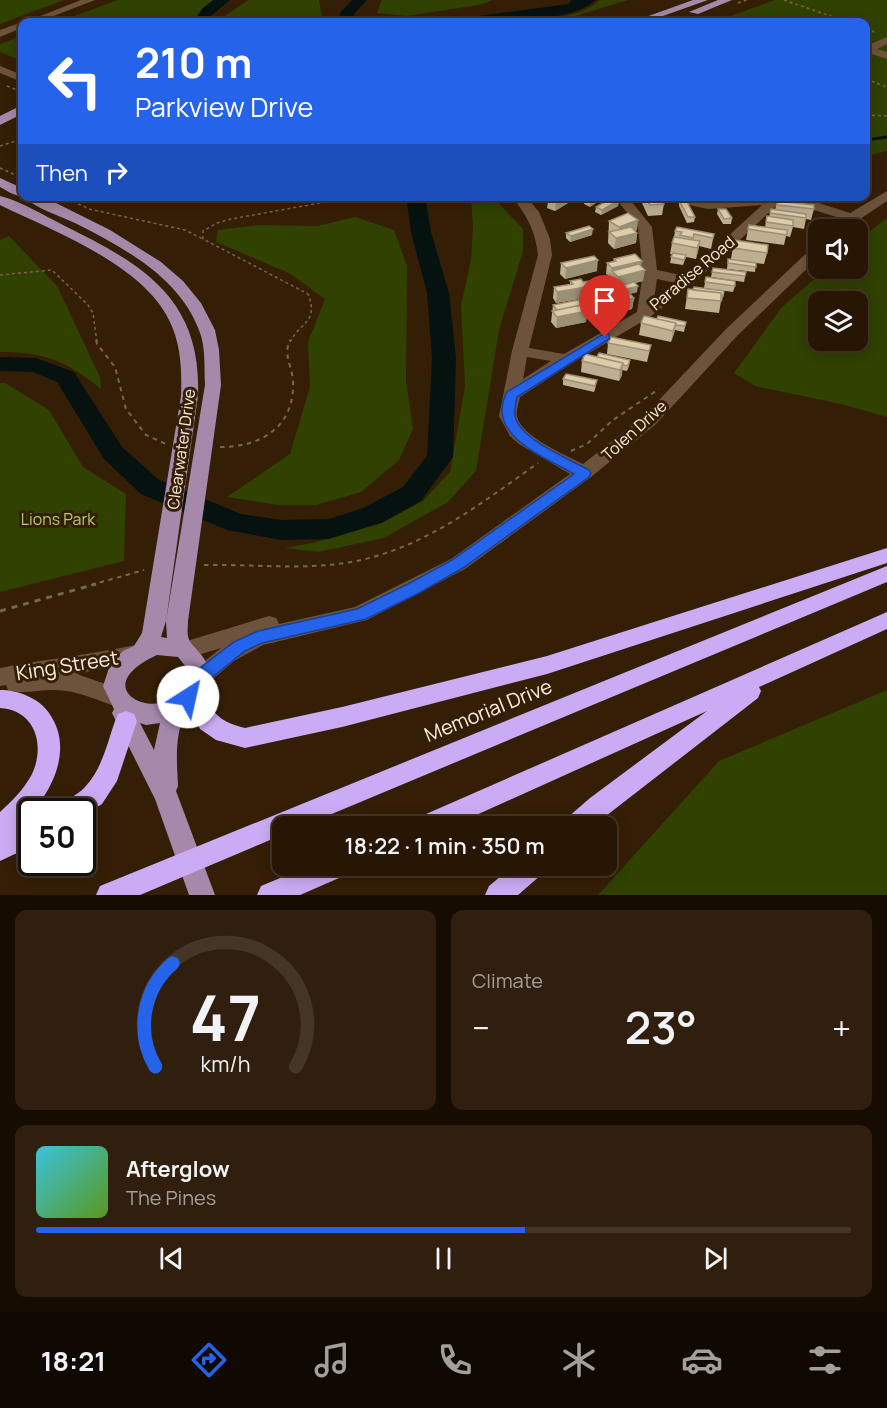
<!DOCTYPE html>
<html lang="en">
<head>
<meta charset="utf-8">
<style>
	body { margin:0; font-family:Manrope,sans-serif; background:#301f0e; color:#f1f3f6; height:100vh; display:flex; flex-direction:column; font-size:22px; white-space:nowrap }
	* { box-sizing:border-box; margin:0 }
	p { font-size:20px; color:#a59f9a }
	.icon { flex:none; width:33px; height:33px; fill:none; stroke:currentColor; stroke-width:2; stroke-linecap:round; stroke-linejoin:round }
	.map { position:relative; height:895px; overflow:hidden }
	.sheet { display:flex; flex-direction:column; gap:15px; padding:15px; background:#160c02; flex:1 }
	.sheet>* { flex:none }
	.hud { position:absolute; left:18px; top:18px; width:852px; height:183px; border-radius:12px; box-shadow:0 3px 15px #0003,0 0 0 2px #443526; background:#2563eb; color:#fff; overflow:hidden }
	.fabs { position:absolute; left:808px; top:219px; display:grid; gap:12px }
	.fabs a { display:grid; place-items:center; width:60px; height:60px; border-radius:12px; background:#281604; box-shadow:0 3px 15px #0003,0 0 0 2px #443526; font-size:30px }
	.speed { position:absolute; left:18px; top:798px; display:flex; gap:12px; font-size:30px; font-weight:700; text-align:center }
	.speed>* { display:grid; place-content:center; width:78px; height:78px; border-radius:50%; background:#281604; box-shadow:0 3px 15px #0003,0 0 0 2px #443526; line-height:1 }
	.speed .limit { border:3px solid #111; border-radius:9px; background:#fff; color:#111 }
	.pin { position:absolute; display:grid; place-items:center; width:51px; height:51px; color:#fff; margin:-62px -26px; border-radius:50% 50% 50% 0; rotate:-45deg; box-shadow:0 0 6px #0007 }
	.pin .icon { rotate:45deg }
	.me { position:absolute; width:66px; margin:-33px; rotate:35deg; stroke-linejoin:round; filter:drop-shadow(0 0 4px #0008) }
	.turn { display:flex; align-items:center; gap:21px; height:126px; padding:0 18px; font-size:27px }
	.turn .icon { width:78px; height:78px; stroke-width:2.5 }
	.turn b { display:block; font-size:42px; line-height:51px }
	.then { display:flex; align-items:center; height:57px; padding:0 18px; background:#0003; gap:12px; font-size:22px }
	.big { font-size:45px; font-weight:600; line-height:1.1 }
	.sheet .card { flex:1; display:flex; flex-direction:column; justify-content:center; gap:9px; min-width:0; padding:0 21px; border-radius:12px; background:#301f0e }
	.sheet .dial { align-items:center; gap:0 }
	.dial svg { height:156px; overflow:visible; fill:none; stroke:#443526; stroke-width:7; stroke-linecap:round; text-anchor:middle }
	.dial text { fill:#f1f3f6; stroke:none }
	.song { display:flex; align-items:center; gap:18px }
	.cover { width:72px; height:72px; border-radius:9px; background:linear-gradient(135deg,hsl(190 70% 55%),hsl(90 70% 35%)) }
	.played { height:6px; border-radius:3px; background:linear-gradient(90deg,#2563eb 60%,#443526 60%) }
	.keys { display:flex; justify-content:space-around; direction:ltr }
	.heat { display:flex; justify-content:space-between; align-items:center; font-size:33px; direction:ltr }
	.sheet .tiles { flex:1; display:grid; gap:15px; grid-template-columns:1fr 1fr }
	.card:last-child { grid-column:span 2 }
	.trip { position:absolute; left:272px; top:816px; width:345px; height:60px; border-radius:12px; background:#281604; box-shadow:0 3px 15px #0003,0 0 0 2px #443526; font-weight:600; line-height:60px; text-align:center }
	.menu { display:flex; height:96px; justify-content:space-around; align-items:center; background:#100902; color:#a59f9a }
	.menu .icon { width:42px; height:42px }
	.menu .on { color:#2563eb }
	.menu b { font-size:27px; color:#f1f3f6 }
	.map>svg:first-child { display:block }
	.green { fill:#304100; fill-rule:evenodd }
	.water { fill:#061210 }
	.lines { fill:none; stroke-linecap:round; stroke-linejoin:round }
	.stream { stroke:#061210; stroke-width:3 }
	.river { fill:#061210; fill-rule:evenodd }
	.path-far2 { stroke:#79644f; stroke-width:1.5; stroke-dasharray:3 3; stroke-linecap:butt }
	.path-far1 { stroke:#79644f; stroke-width:2; stroke-dasharray:4.5 4.5; stroke-linecap:butt }
	.path { stroke:#79644f; stroke-width:3; stroke-dasharray:6 6; stroke-linecap:butt }
	.minor { fill:#6d533b; fill-rule:evenodd }
	.major { fill:#a588aa; fill-rule:evenodd }
	.highway { fill:#cbacf4; fill-rule:evenodd }
	.wall { fill:#beaf91 }
	.shaded-wall { fill:#9b8f76 }
	.building { fill:#ddcca9; stroke:#9b8f76; stroke-width:1.5 }
	.route { fill:#2563eb; stroke:#184099; stroke-width:1.5 }
	.labels { text-anchor:middle; dominant-baseline:central; stroke-width:6; stroke-linejoin:round; paint-order:stroke }
	.street-label { font-size:16px; fill:#feeee0; stroke:#351e06 }
	.park-label { font-size:16px; fill:#afce6f; stroke:#351e06 }
	.near-street-label { font-size:20px; fill:#feeee0; stroke:#351e06 }
</style>
</head>
<body>
<div class="map">
<svg width="887" height="895" viewBox="0 0 887 895">
	<rect width="100%" height="100%" fill="#351e06"/>
	<path class="green" d="M0,0H64L0,24Z
		M118,0H215L204,8L192,22H58Z
		M249,0H319L323,22H221L226,15Z
		M382,0H493L479,5L407,16L377,13Z
		M600,0H628L556,22H515C543,17 578,20 600,0Z
		M775,0H887V151L866,156V22H714Z
		M22,36V61L0,52V44Z
		M471,197H493L523,229V251L499,330L476,471L448,502L384,538L318,552L285,548L312,543L380,524L423,501L450,472L465,386L461,305L471,260L473,227Z
		M355,217L394,230L407,266L406,381L413,429L399,460L361,492L316,505H278L227,497L290,454L310,387L308,342L325,299L289,273L216,242L218,230L258,225L317,226Z
		M887,218V417L841,404L755,386L734,373L782,307L826,269L858,268V240ZM819,302H858V340H819Z
		M9,236L57,286L100,377L101,389C66,361 46,352 0,352V240Z
		M0,383H5L49,410L83,467L126,494L124,561L0,592Z
		M887,690V895H598L719,761Z"/>
	<path class="water" d="M571,0H596C571,23 489,23 454,22L479,16L569,4Z"/>
	<g class="lines">
		<path class="stream" d="M866,140L887,137"/>
		<path class="river" d="M213,0H230L212,15L208,22H194L202,9Z
			M352,0H367L354,14L355,22H341L340,13Z
			M406,196H425L431,232L449,293L456,358L453,457L421,501L383,522L329,539L282,540L227,530L141,494L104,459L57,382L33,372L0,371V357L36,358L74,372L122,447L159,480L241,514L282,520L329,519L363,508L403,487L427,456L432,358L427,293L411,232Z"/>
		<path class="path-far2" d="M784,0L848,22
			M738,3L747,0
			M866,29L877,33
			M866,79L887,87
			M7,86L22,92
			M866,115L887,116
			M0,146L22,139
			M0,168L22,178
			M62,196L89,209L185,230L203,239
			M813,238L819,233
			M0,275L52,270L88,305L93,313L97,342
			M290,342C301,321 319,322 308,294L203,239V231L217,223L231,219L359,196"/>
		<path class="path-far1" d="M96,340L97,344L115,367L126,409L146,435L166,444
			M220,447C261,447 295,427 293,381C292,366 283,355 290,340
			M571,451L587,444L613,420L659,389
			M204,565C251,564 299,570 345,563C419,552 479,505 538,463
			M91,585L144,570"/>
		<path class="path" d="M0,611L96,584"/>
		<path class="minor" d="M81,0H95L38,22H25Z
			M22,22H24H22V28L0,37V30Z
			M887,37V44L877,49L887,52V59L866,52V46Z
			M0,66L22,75V82L0,73Z
			M887,191V201L857,221L848,230H833L843,219L814,210L778,204L693,284L650,317L572,363L520,397C519,402 516,411 517,416C520,436 566,455 583,464L644,416L726,329L814,246L819,245V257L738,335L656,424L591,477L465,569L367,620L263,645L234,661L206,685L198,688L190,685L187,679L190,673L221,648L185,659L177,656L174,650L177,644L269,616L276,618L279,624L355,607L451,559L570,474L519,444L510,436L499,416L512,351L538,255C535,229 527,217 512,196H526L539,212L550,239L552,255L529,348L564,354L637,312L643,273L638,227L614,196H627L652,227L657,270L685,276L762,205L708,209L661,199L660,196H687L708,201L779,196L816,202L850,213ZM657,279L676,283L654,299ZM527,357L551,361L523,379Z
			M135,645L143,648L146,654L143,660L77,674L125,691L128,698L125,705L117,707C96,700 79,691 56,690C41,689 23,695 8,690L6,685L0,686V668C45,659 90,655 135,645Z"/>
		<path class="major" d="M693,0H708L646,22H632Z
			M718,0H732L698,14L689,12Z
			M18,107H22V114L0,125V116Z
			M0,178L22,188V196H42L110,230L161,262L183,281L201,303L215,330L219,350L221,385L188,621C188,628 186,637 191,643C199,653 209,660 208,674C207,694 195,699 186,713C174,734 177,763 178,786L176,791L215,895H189L155,799L112,713L114,709L103,686L110,665L123,651L134,646L142,633L144,621L181,396C182,371 181,343 169,320C142,264 53,231 0,205V196C21,201 43,215 63,225C142,264 202,298 198,396L166,621L161,637L167,638L166,621L205,385C204,367 206,347 199,330C179,277 124,248 77,224C60,216 37,209 24,197C15,196 7,191 0,187ZM157,655L178,657L186,667C188,735 71,695 157,655ZM140,723L146,725L160,723L154,750Z"/>
		<path class="highway" d="M887,548V563L547,674L342,727L245,748L216,740L200,729L186,701L185,685L188,678L196,676L204,678C207,685 207,691 208,698C212,717 228,724 245,728L342,707L547,656Z
			M887,566V582L303,826H282V835L140,895H96L100,886Z
			M887,612V629L759,687L761,691L758,698L593,826H564L567,818L590,798L707,711L452,826H414L417,818Z
			M0,690C18,690 39,698 49,713C77,752 47,801 18,827L32,822V846L0,861V812C12,801 23,790 31,776C46,747 36,710 0,708Z
			M126,711L134,714L137,721L117,781L102,804L82,817V812H57C63,799 76,797 85,787C102,769 107,744 115,721L118,714Z
			M309,866H350L346,875L300,895H257L261,886Z
			M513,866H545L541,875L518,895H485L489,886Z"/>
	</g>
	<path class="wall" d="M540,196H573V200L555,211L547,208L548,202L540,200Z
		M606,196L590,207L584,204V199Z
		M640,196H654L656,199L664,204L662,215L648,216L640,199Z
		M731,196H749L748,198Z
		M619,200L618,206L601,215L595,212L596,207Z
		M679,200L695,217L694,222L687,223L679,206Z
		M777,201L814,209L811,220L806,219L804,229L793,227L790,237L786,236L784,245L746,240L749,225L765,227L767,216L769,217L771,209L775,210Z
		M718,209L732,218L731,224H723L717,214Z
		M609,221L637,230L635,231L637,233L636,243L614,249L608,243Z
		M675,231L714,234L711,249L699,246L696,259L686,257L683,265L670,263L672,254H670L672,243L674,237Z
		M566,233L592,235L570,242L566,238Z
		M734,240L767,253L764,264L756,263L755,272L727,269L728,259H731Z
		M614,259L641,267L643,281L635,283L637,292L630,294L634,298L632,309L606,316L600,309L601,298L610,296L608,294L609,289L615,287L611,282V278L606,274L607,263L613,262Z
		M561,263L597,271L565,279L560,274Z
		M713,268L746,272L744,282L711,277Z
		M706,277L735,286L733,292L704,288Z
		M570,281L591,297L556,303L553,298L554,287L570,285Z
		M688,289L724,291L722,301H721L719,313L685,309Z
		M553,305L586,309L587,311L586,322L556,328L551,322Z
		M657,319L686,322L684,332L675,330L671,342L639,335L641,323Z
		M608,343L651,345L647,362L607,354Z
		M597,357L630,360L629,366L627,371L622,370V375L619,381L581,372L582,361Z
		M563,379L596,386L594,392L563,385Z"/>
	<path class="shaded-wall" d="M562,196H573V200L555,211L556,201Z
		M598,196H606L590,207V202Z
		M619,200L618,206L601,215L602,210Z
		M638,220L637,230L620,237L637,233L636,243L614,249L616,238H618L619,227Z
		M593,229L592,235L570,242L571,236Z
		M700,241L698,252L696,259L697,248Z
		M598,260L597,271L565,279L566,268Z
		M642,261L641,271L645,270L643,281L616,288L618,277L612,271L610,279L612,268Z
		M592,286L591,297L556,303L557,292Z
		M638,286L637,292L613,298V293Z
		M634,298L632,309L606,316L607,305Z
		M587,311L586,322L556,328L557,317Z
		M676,323L674,334L671,342L673,331Z
		M623,363L622,375L619,381L620,370Z"/>
	<path class="building" d="M550,196H562L556,201L548,198Z
		M588,196H598L590,202L584,199Z
		M645,196H654L656,199H661L664,204L650,205Z
		M613,197L619,200L602,210L596,207Z
		M679,200H686L695,217H688Z
		M777,201L814,205V209L777,205Z
		M718,209H726L732,218L724,219Z
		M771,209L806,214V218L770,213Z
		M628,213L638,220L619,227L609,221Z
		M767,216L793,220V226L766,222Z
		M749,225L787,230V235L748,229Z
		M589,226L593,229L571,236L566,233Z
		M631,227L637,233L616,238L609,232Z
		M677,227L714,234L713,238L694,234L693,238L680,235L682,232L675,231Z
		M674,237L700,241L697,248L672,243Z
		M734,240L768,245L767,253L733,248Z
		M673,253L686,255L684,260L671,257Z
		M635,254L642,261L612,268L607,263L616,261L614,259Z
		M594,256L598,260L566,268L561,263Z
		M728,259L756,263V267L728,263Z
		M639,264L645,270L618,277L612,271Z
		M713,268L746,272L745,276L712,272Z
		M706,277L735,281V286L705,282Z
		M581,279L583,282L589,281L592,286L557,292L554,287L573,284L570,281Z
		M634,282L638,286L613,293L609,289Z
		M694,287L724,291L723,296L721,295V293L693,290Z
		M688,289L721,293V301L687,298Z
		M627,291L634,298L607,305L601,298Z
		M583,299L586,304L557,310L553,305Z
		M582,305L587,311L557,317L552,311Z
		M644,316L676,323L673,331L641,323Z
		M658,316L686,322L685,326L676,325V323L657,319Z
		M611,337L651,345L649,351L608,343Z
		M599,353L630,360L628,366L623,365V363L597,357Z
		M585,354L623,363L620,370L582,361Z
		M566,374L597,380L595,386L563,379Z"/>
	<path class="route" d="M605,333L609,334V339L517,397C516,403 514,410 515,416C519,439 569,459 589,470L591,473L589,477L463,568L419,593L366,619L262,643L245,651L204,684L194,702L188,704L182,702L180,697L192,674L234,642L258,631L357,609L408,584L452,560L574,474C545,457 484,435 507,392Z"/>
	<g class="labels">
		<g class="street-label">
			<text transform="translate(692 273) rotate(-40)">Paradise Road</text>
			<text transform="translate(634 430) rotate(-42)">Tolen Drive</text>
			<text transform="translate(181 449) rotate(-82)">Clearwater Drive</text>
		</g>
		<g class="park-label">
			<text x="58" y="519">Lions Park</text>
		</g>
		<g class="near-street-label">
			<text transform="translate(67 665) rotate(-9)">King Street</text>
			<text transform="translate(488 710) rotate(-22)">Memorial Drive</text>
		</g>
	</g>
</svg>
<div class="fabs">
<a><svg class="icon" aria-label="sound" viewBox="0 0 24 24"><path d="M4 9h4l5-4v14l-5-4H4zM17 9q2 3 0 6"/></svg></a>
<a><svg class="icon" aria-label="layers" viewBox="0 0 24 24"><path d="M12 4l9 5-9 5-9-5zM3 14l9 5 9-5"/></svg></a>
</div>
<div class="speed"><div class="limit">50</div></div>
<div class="pin" style="left:605px;top:337px;background:#d93025"><svg class="icon" aria-label="arrive" viewBox="0 0 24 24"><path d="M6 21V4h12l-3 4 3 4H6"/></svg></div>
<svg class="me" style="left:188px;top:697px" viewBox="-20 -20 40 40"><circle r="19" fill="#fff"/><path d="M0-13L10 11 0 6-10 11z" fill="#2563eb"/></svg>
<div class="trip">18:22 · 1 min · 350 m</div>
<div class="hud">
<div class="turn"><svg class="icon" aria-label="left" viewBox="0 0 24 24"><path d="M17 20v-9H6M10 6l-5 5 5 5"/></svg><div><b>210 m</b>Parkview Drive</div></div>
<div class="then">Then<svg class="icon" aria-label="right" viewBox="0 0 24 24"><path d="M7 20v-9h11M14 6l5 5-5 5"/></svg></div>
</div>
</div>
<section class="sheet">
<div class="tiles">
<div class="card dial"><svg viewBox="0 0 100 80">
<path d="M14 69A42 42 0 1 1 86 69"/>
<path d="M14 69A42 42 0 0 1 23 16" stroke="#2563eb"/>
<text x="50" y="56" font-size="32" font-weight="700">47</text>
<text x="50" y="72" font-size="11">km/h</text>
</svg></div>
<div class="card"><p>Climate</p>
<div class="heat"><a>−</a><b class="big">23°</b><a>+</a></div>
</div>
<div class="card">
<div class="song"><i class="cover"></i><div><b>Afterglow</b><p>The Pines</p></div></div>
<div class="played"></div>
<div class="keys"><svg class="icon" aria-label="previous" viewBox="0 0 24 24"><path d="M18 5L8 12l10 7zM5 5v14"/></svg><svg class="icon" aria-label="pause" viewBox="0 0 24 24"><path d="M8 5v14M16 5v14"/></svg><svg class="icon" aria-label="next" viewBox="0 0 24 24"><path d="M6 5l10 7-10 7zM19 5v14"/></svg></div>
</div>
</div>
</section>
<nav class="menu">
<b>18:21</b>
<svg class="icon on" aria-label="directions" viewBox="0 0 24 24"><path d="M12 3l9 9-9 9-9-9zM9 14v-3h6M13 9l2 2-2 2"/></svg>
<svg class="icon" aria-label="music" viewBox="0 0 24 24"><path d="M9 18V5l10-2v13"/><circle cx="6" cy="18" r="3"/><circle cx="16" cy="16" r="3"/></svg>
<svg class="icon" aria-label="phone" viewBox="0 0 24 24"><path d="M5 4h4l2 5-3 2q2 4 5 5l2-3 5 2v4C11 20 4 13 5 4z"/></svg>
<svg class="icon" aria-label="climate" viewBox="0 0 24 24"><path d="M12 3v18M4 7l16 10M4 17L20 7"/></svg>
<svg class="icon" aria-label="car" viewBox="0 0 24 24"><path d="M5 17H2v-5l4-1 3-4h7l3 4 3 1v5h-3M9 17h6M6 11h13"/><circle cx="7" cy="17" r="2"/><circle cx="17" cy="17" r="2"/></svg>
<svg class="icon" aria-label="filters" viewBox="0 0 24 24"><path d="M4 7h16M4 17h16"/><circle cx="9" cy="7" r="2"/><circle cx="15" cy="17" r="2"/></svg>
</nav>
</body>
</html>
